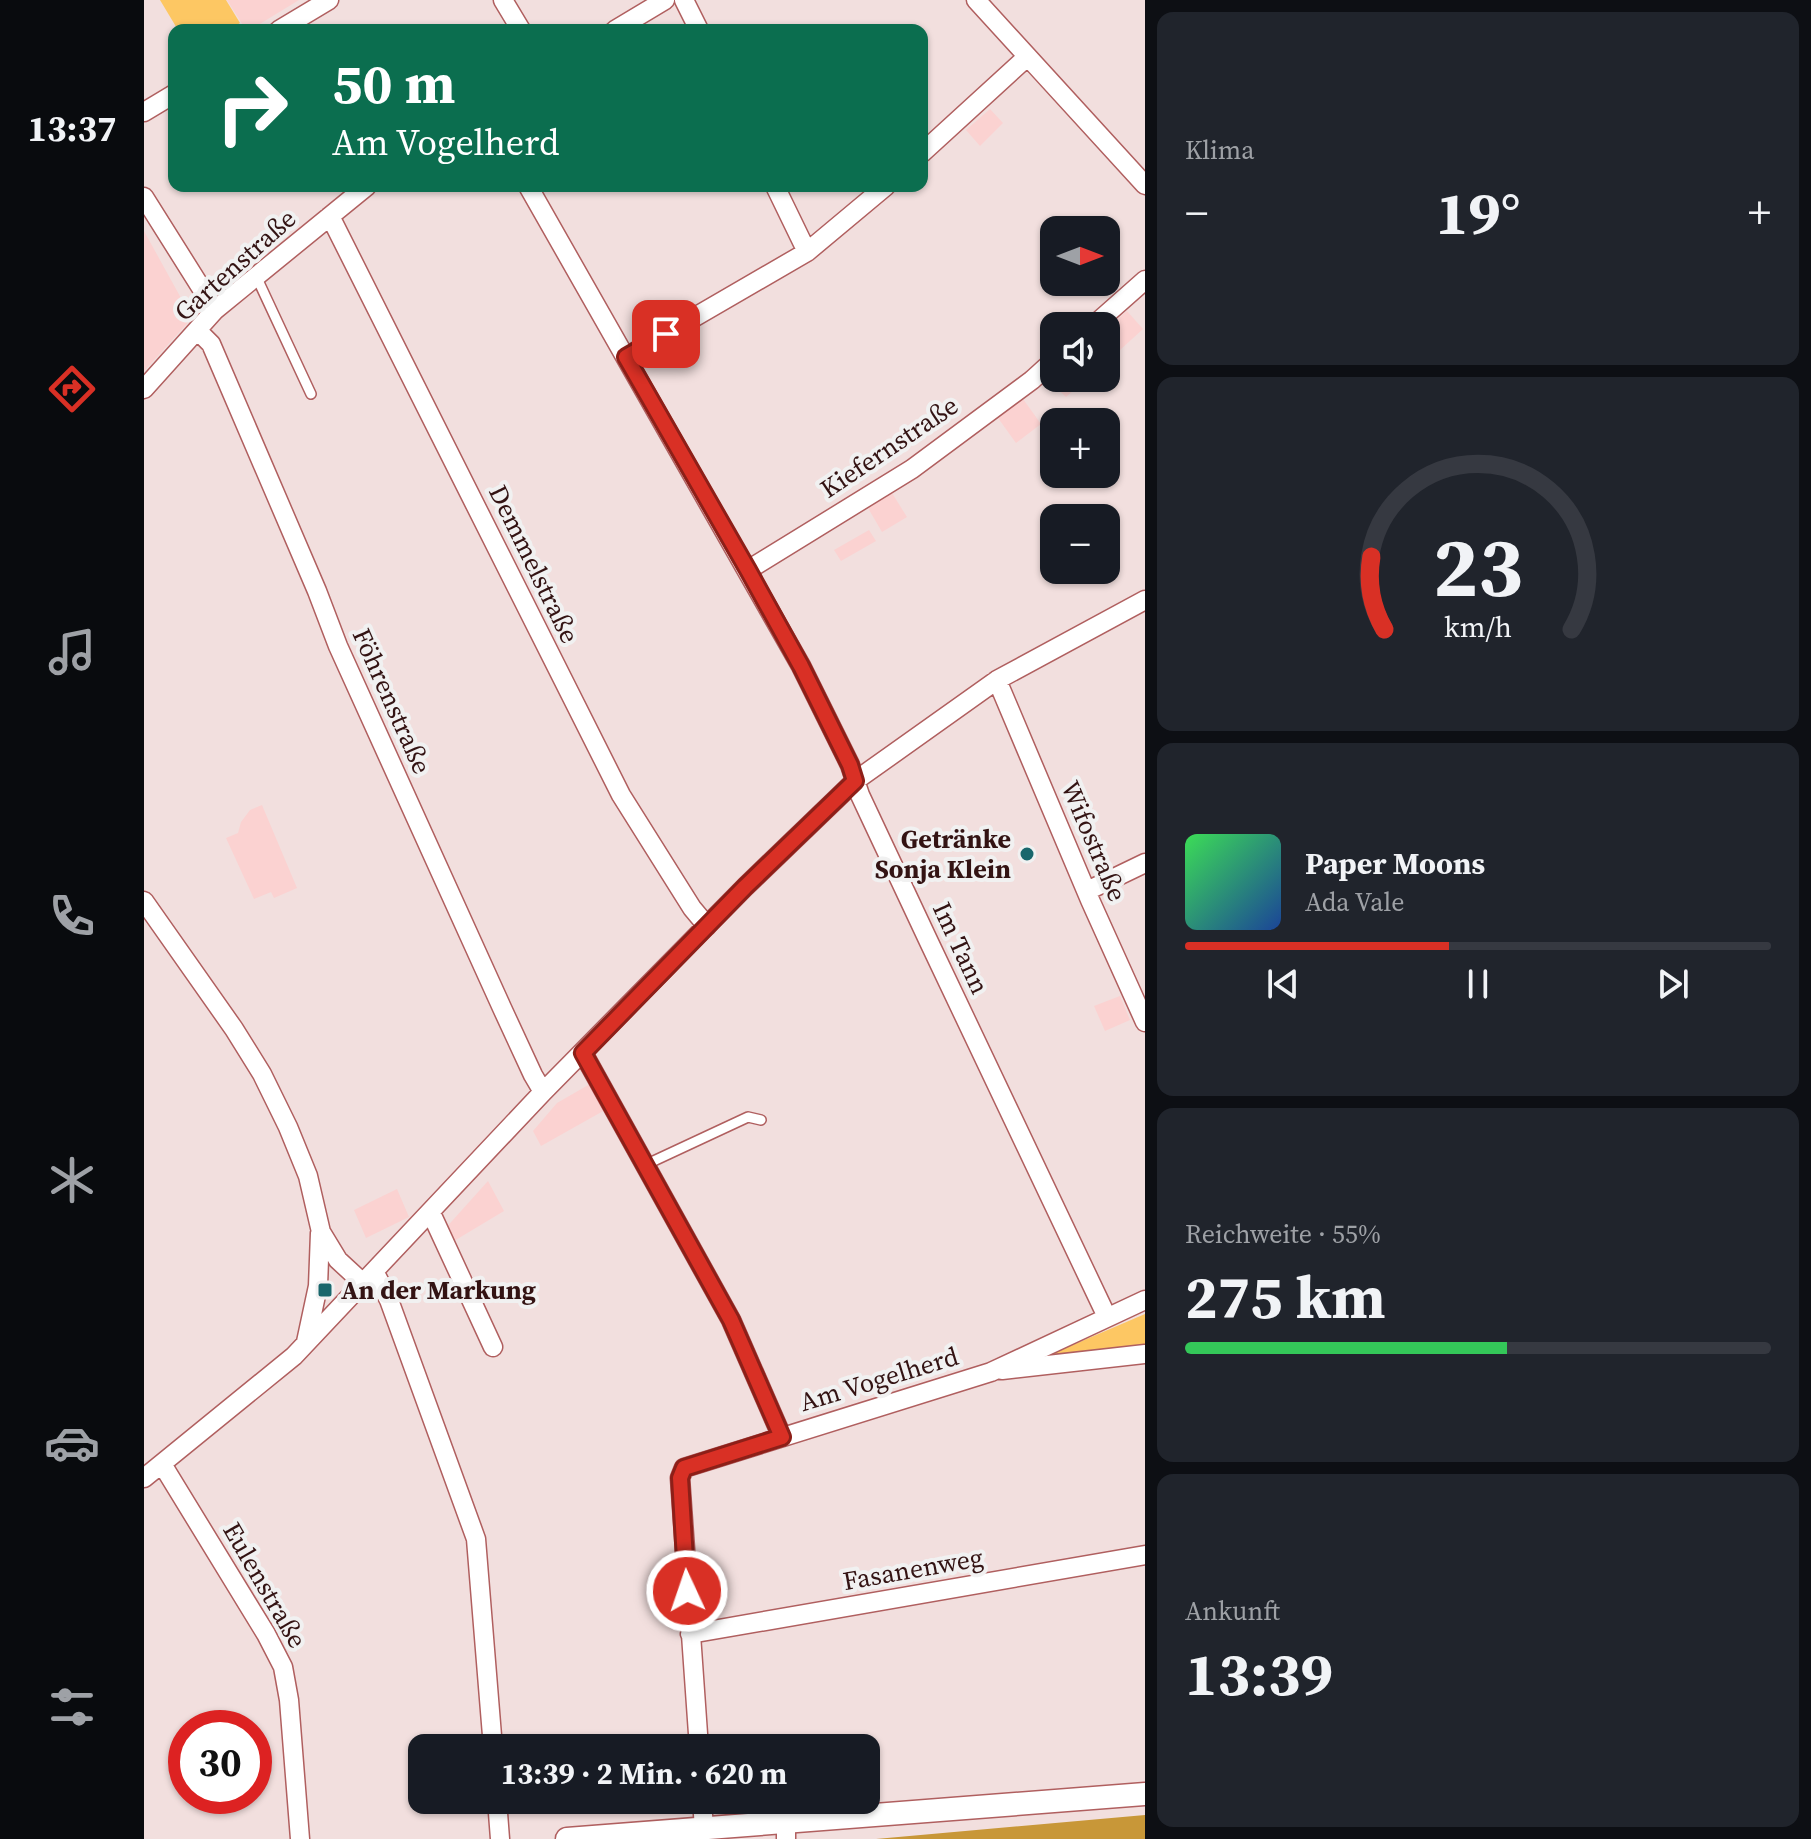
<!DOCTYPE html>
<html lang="de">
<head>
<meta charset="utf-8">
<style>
	body { margin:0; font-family:"Source Serif 4",serif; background:#20242c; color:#f1f3f6; height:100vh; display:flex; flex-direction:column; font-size:30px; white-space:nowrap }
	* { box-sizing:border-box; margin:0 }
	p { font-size:26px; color:#9ea1a6 }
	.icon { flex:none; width:44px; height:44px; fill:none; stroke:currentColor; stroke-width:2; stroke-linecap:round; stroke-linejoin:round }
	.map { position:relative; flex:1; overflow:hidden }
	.sheet { display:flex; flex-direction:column; gap:12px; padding:12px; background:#0d0f14; width:666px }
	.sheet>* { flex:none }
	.top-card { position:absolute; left:24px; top:24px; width:760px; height:168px; border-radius:16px; box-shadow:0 2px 6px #0004; background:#0b6e4f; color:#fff; overflow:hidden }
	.needle { width:52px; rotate:90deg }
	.tools { position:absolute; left:896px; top:216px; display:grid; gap:16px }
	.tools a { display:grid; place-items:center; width:80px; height:80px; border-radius:16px; background:#171b24; box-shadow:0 2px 6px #0004; font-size:40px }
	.speed { position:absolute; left:24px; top:1710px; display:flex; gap:16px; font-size:40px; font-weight:700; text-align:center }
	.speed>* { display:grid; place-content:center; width:104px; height:104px; border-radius:50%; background:#171b24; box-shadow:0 2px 6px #0004; line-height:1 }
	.speed .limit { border:12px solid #d22; background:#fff; color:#111 }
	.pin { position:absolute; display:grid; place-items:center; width:68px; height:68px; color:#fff; margin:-34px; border-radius:16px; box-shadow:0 4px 12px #0006 }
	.me { position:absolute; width:88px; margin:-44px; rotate:357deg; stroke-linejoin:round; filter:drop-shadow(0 0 6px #0008) }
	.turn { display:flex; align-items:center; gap:28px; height:168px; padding:0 32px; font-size:36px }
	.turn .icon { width:104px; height:104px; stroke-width:2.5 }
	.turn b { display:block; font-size:56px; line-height:68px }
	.big { font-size:60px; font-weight:700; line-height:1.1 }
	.sheet .widget { flex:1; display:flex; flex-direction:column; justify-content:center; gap:12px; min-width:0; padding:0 28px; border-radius:16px; background:#20242c }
	.sheet .dial { align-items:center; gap:0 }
	.dial svg { height:208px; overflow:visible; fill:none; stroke:#363941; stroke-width:7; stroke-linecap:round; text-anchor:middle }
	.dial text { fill:#f1f3f6; stroke:none }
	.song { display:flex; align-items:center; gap:24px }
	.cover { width:96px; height:96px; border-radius:12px; background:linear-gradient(135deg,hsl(130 70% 55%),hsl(220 70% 35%)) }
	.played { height:8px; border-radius:4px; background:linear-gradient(90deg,#d93025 45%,#363941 45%) }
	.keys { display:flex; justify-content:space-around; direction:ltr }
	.heat { display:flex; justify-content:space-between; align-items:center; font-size:44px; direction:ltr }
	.charge { height:12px; border-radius:6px; background:linear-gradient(90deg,#34c759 55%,#363941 0) }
	.trip { position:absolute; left:264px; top:1734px; width:472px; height:80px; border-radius:16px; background:#171b24; box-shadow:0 2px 6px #0004; font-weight:700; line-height:80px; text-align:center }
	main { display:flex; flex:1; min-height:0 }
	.tabs { display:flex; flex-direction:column; width:144px; justify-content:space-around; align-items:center; background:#090b0e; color:#9ea1a6 }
	.tabs .icon { width:56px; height:56px }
	.tabs .selected { color:#d93025 }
	.tabs b { font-size:36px; color:#f1f3f6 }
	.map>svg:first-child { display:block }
	.built { fill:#fbd2d1 }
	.green { fill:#fdc763 }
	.forest { fill:#c89738 }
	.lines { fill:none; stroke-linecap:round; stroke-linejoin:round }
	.service-casing { stroke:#b05f5f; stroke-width:12 }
	.minor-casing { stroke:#b05f5f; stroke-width:21 }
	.tertiary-casing { stroke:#b05f5f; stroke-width:25 }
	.service { stroke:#fff; stroke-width:9 }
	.minor { stroke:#fff; stroke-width:18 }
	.tertiary { stroke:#fff; stroke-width:22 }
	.route-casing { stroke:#8d1f18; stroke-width:20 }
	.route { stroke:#d93025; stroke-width:14 }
	.poi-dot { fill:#19676c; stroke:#f1f1f1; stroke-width:3 }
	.labels { text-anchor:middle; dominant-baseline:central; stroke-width:8; stroke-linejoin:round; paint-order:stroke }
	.street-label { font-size:26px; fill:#331313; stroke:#f1f1f1 }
	.poi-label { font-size:26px; font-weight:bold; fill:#331313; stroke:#f1f1f1; text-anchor:end }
</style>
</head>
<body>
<main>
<nav class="tabs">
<b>13:37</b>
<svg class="icon selected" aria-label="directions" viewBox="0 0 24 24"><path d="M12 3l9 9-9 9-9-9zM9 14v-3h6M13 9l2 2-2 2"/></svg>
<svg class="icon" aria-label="music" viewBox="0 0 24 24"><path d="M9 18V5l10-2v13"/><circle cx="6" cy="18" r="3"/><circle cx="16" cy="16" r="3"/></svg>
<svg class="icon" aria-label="phone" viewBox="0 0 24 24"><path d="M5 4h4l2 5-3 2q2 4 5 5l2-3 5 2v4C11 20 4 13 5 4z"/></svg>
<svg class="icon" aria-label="climate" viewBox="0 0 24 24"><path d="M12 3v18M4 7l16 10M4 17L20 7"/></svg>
<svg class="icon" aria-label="car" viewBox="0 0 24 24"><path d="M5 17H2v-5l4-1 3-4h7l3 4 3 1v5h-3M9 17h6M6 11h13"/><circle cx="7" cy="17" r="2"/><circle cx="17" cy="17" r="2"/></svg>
<svg class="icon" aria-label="filters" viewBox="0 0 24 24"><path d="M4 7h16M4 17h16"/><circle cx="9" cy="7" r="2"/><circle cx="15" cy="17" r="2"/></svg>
</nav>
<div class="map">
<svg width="1001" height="1839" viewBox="0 0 1001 1839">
	<rect width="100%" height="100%" fill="#f2dfde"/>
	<path class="built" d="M83,0H155L106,30H102Z
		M846,109L859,123L836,146L822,130Z
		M0,231L48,318L0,371Z
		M983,311L999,329L976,350L962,336V329Z
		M910,373V378H944L922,397L903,379Z
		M879,399L897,424L872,443L854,418Z
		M748,493L763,517L738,532L724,508Z
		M725,530L732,541L697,561L690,550Z
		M118,805L153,888L130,898L127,892L110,899L82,838L94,833L97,822L106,810Z
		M976,996L986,1020L961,1031L950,1006Z
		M446,1084L461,1110L397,1146L389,1131L413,1103Z
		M344,1181L360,1211L305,1244L299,1231Z
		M253,1189L265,1217L222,1238L210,1210Z"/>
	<path class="green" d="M16,0H82L96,23L85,30H34Z
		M1001,1314V1347L901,1358L903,1356Z"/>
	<path class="forest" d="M1001,1815V1839H732Z"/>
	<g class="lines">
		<g class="service-casing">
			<path id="service" d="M112,276L167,394
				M501,1165L604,1117L617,1120"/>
		</g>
		<g class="minor-casing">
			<path id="minor" d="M359,0L377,30
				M540,0L555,30
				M832,0L1001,185
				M135,30L185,0
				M471,30L521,0
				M0,112L30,94
				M778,153L883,57
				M384,186L657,666L706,765L716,795L785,942L963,1317
				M631,186L663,252
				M0,197L71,310
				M186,216L477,795L548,908L563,926
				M949,326L1001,280
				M54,331L67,344L173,591L194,646L358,1008L389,1075L399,1092
				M482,357L663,252L742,186
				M0,389L71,310L223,186
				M604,570L768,469L888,380L910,360
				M853,680L946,900L1001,1022
				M943,891L1001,863
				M0,901L90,1029L118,1074L144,1127L164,1176L177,1232L194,1260L220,1284
				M439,1053L587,1320L638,1437
				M287,1213L349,1347
				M231,1273L245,1300L332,1539L349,1748
				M162,1342L174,1286L176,1233
				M858,1370L1001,1354
				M18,1464L122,1634L139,1667L145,1700L156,1839
				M0,1478L150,1356L399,1092L601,887L711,781L853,680L1001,600
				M546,1634L1001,1555
				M555,1748L536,1478L540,1468L847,1372L1001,1300
				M353,1800L356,1839
				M558,1800L560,1829
				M642,1822V1839"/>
		</g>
		<g class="tertiary-casing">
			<path id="tertiary" d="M423,1839L1001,1794"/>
		</g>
		<use href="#service" class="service"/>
		<use href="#minor" class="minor"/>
		<use href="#tertiary" class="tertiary"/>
	</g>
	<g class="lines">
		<g class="route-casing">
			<path id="route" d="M522,334L482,357L604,570L657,666L706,765L711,781L601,887L439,1053L587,1320L638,1437L540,1468L536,1478L543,1591"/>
		</g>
		<use href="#route" class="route"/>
	</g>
	<g class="poi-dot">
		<circle cx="883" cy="854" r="8"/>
		<rect x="173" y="1282" width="16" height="16" rx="4"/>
	</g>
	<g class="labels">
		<g class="street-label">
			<text transform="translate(91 265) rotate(-42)">Gartenstraße</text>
			<text transform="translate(745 447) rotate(-34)">Kiefernstraße</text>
			<text transform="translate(390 564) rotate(64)">Demmelstraße</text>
			<text transform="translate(248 701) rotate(66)">Föhrenstraße</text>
			<text transform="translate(950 841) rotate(67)">Wifostraße</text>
			<text transform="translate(817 948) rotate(65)">Im Tann</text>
			<text transform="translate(735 1379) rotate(-17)">Am Vogelherd</text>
			<text transform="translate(769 1569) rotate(-10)">Fasanenweg</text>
			<text transform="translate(121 1585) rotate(60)">Eulenstraße</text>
		</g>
		<g class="poi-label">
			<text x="867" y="839">Getränke<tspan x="867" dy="30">Sonja Klein</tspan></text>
			<text x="197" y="1290" text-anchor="start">An der Markung</text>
		</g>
	</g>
</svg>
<div class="tools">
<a><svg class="needle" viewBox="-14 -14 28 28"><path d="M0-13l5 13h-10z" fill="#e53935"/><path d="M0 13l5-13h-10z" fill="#9ea1a6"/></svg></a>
<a><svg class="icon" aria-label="sound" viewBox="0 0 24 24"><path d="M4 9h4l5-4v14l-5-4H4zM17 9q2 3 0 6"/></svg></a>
<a>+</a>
<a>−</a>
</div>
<div class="speed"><div class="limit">30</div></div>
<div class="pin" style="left:522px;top:334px;background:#d93025"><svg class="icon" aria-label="arrive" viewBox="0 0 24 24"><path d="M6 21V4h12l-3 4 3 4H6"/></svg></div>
<svg class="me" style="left:543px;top:1591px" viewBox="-20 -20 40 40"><circle r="17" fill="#d93025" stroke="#fff" stroke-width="3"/><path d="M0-11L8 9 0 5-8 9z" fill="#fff"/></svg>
<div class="trip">13:39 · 2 Min. · 620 m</div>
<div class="top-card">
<div class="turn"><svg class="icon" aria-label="right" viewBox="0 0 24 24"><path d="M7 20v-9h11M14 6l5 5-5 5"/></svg><div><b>50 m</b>Am Vogelherd</div></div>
</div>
</div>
<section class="sheet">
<div class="widget"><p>Klima</p>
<div class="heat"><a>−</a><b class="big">19°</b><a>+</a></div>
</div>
<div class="widget dial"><svg viewBox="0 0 100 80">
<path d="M14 69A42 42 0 1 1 86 69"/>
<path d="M14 69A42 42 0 0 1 9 41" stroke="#d93025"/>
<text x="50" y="56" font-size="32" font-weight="700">23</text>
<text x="50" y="72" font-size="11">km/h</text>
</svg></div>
<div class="widget">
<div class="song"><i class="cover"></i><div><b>Paper Moons</b><p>Ada Vale</p></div></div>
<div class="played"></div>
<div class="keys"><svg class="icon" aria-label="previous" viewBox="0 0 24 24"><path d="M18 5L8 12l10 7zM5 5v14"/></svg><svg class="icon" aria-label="pause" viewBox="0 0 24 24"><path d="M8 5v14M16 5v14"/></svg><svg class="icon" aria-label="next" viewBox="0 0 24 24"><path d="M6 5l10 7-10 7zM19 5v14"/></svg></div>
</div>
<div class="widget"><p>Reichweite · 55%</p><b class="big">275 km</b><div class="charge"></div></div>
<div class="widget"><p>Ankunft</p><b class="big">13:39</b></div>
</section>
</main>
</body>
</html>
